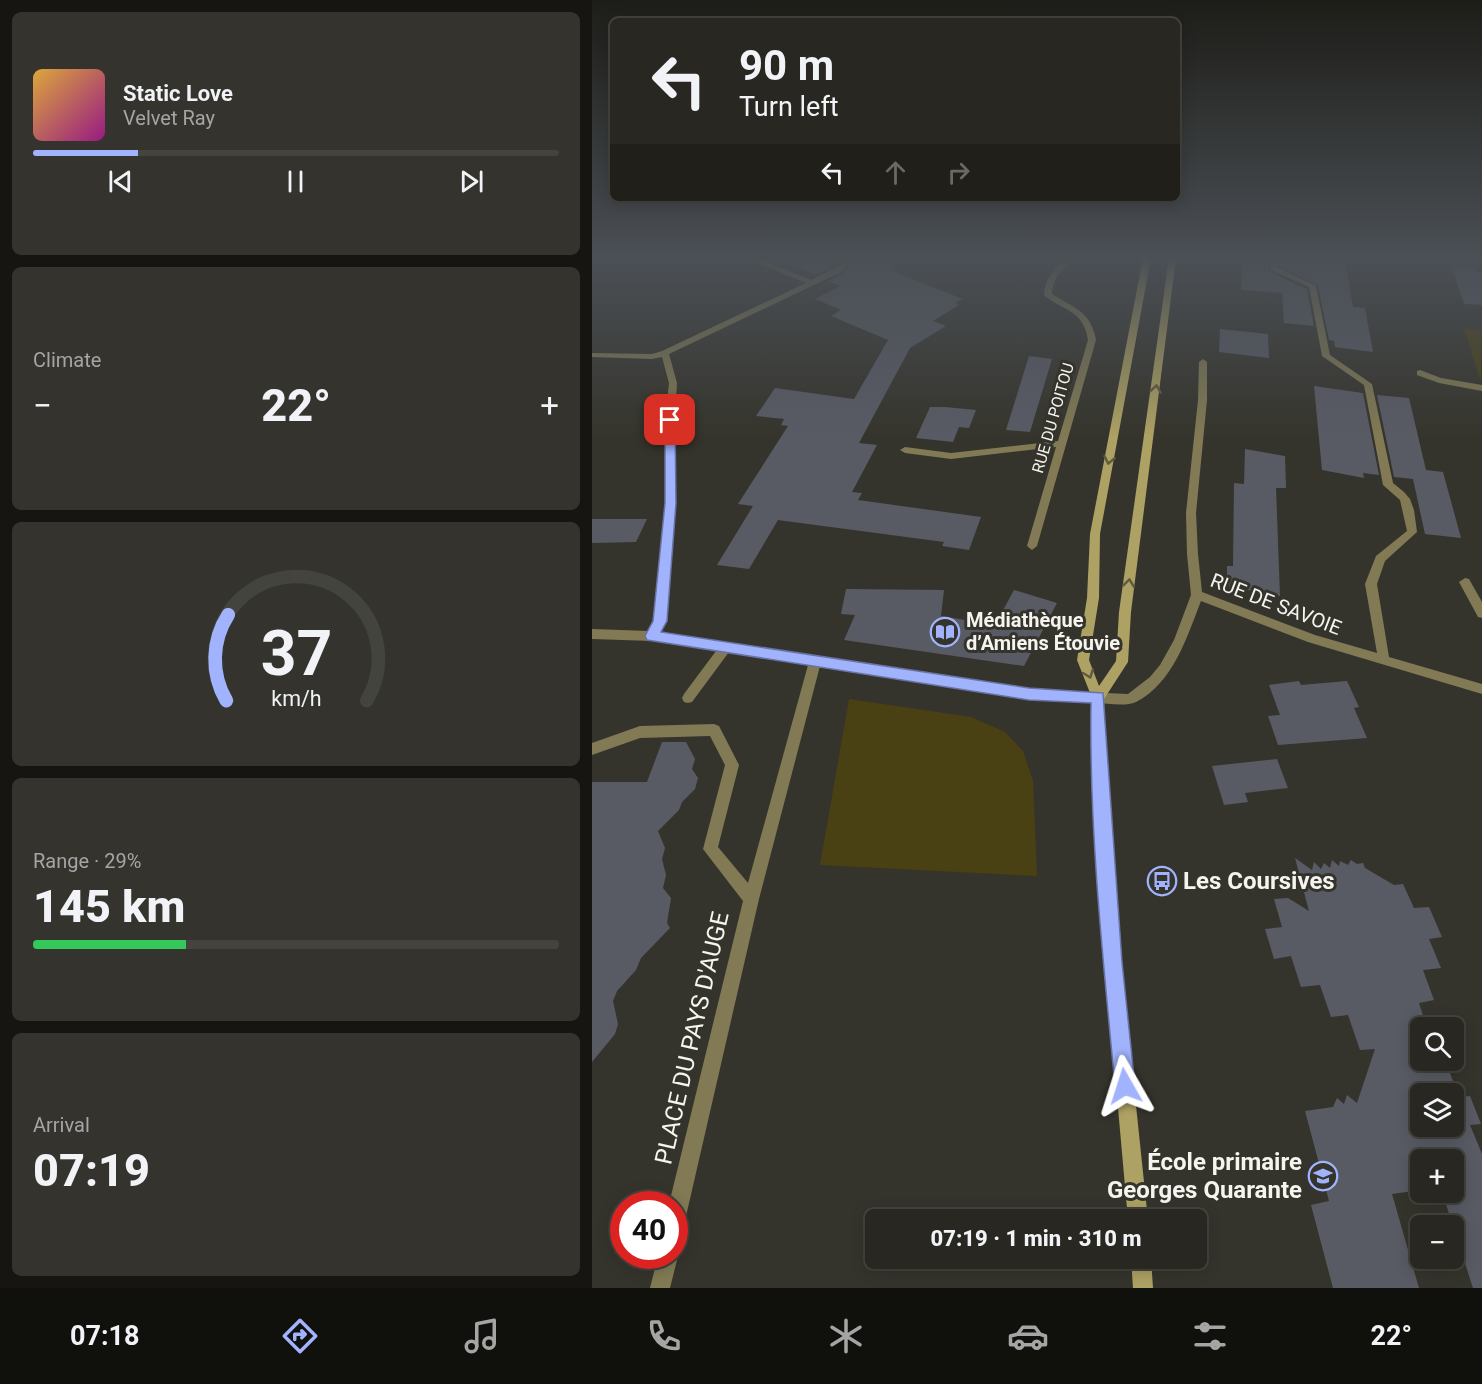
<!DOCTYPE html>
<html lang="en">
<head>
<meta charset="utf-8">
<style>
	body { margin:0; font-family:Roboto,sans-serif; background:#34332e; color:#f1f3f6; height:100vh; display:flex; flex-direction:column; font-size:22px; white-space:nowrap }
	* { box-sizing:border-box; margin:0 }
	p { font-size:20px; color:#a5a5a5 }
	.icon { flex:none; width:33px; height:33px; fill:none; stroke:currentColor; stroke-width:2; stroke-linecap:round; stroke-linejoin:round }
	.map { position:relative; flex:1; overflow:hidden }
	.drawer { display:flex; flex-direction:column; gap:12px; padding:12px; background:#161512; width:592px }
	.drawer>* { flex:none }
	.hud { position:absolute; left:18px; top:18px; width:570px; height:183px; border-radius:9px; box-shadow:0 3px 15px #0003,0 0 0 2px #44443f; background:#282721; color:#f1f3f6; overflow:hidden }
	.controls { position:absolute; left:818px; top:1017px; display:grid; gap:12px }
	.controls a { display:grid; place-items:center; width:54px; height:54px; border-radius:9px; background:#282721; box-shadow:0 3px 15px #0003,0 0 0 2px #44443f; font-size:30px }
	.speed { position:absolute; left:18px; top:1191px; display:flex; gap:12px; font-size:30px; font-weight:700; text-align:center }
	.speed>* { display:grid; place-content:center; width:78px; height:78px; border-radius:50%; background:#282721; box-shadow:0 3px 15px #0003,0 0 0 2px #44443f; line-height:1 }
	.speed .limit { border:9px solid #d22; background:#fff; color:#111 }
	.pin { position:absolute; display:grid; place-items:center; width:51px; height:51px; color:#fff; margin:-26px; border-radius:12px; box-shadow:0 3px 9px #0006 }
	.me { position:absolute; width:66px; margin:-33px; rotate:354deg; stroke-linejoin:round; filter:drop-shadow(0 0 4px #0008) }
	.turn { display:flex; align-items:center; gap:21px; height:126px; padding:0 30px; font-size:27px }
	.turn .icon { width:78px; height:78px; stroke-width:2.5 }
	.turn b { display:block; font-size:42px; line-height:51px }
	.lanes { display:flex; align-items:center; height:57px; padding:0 30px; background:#0003; justify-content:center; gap:30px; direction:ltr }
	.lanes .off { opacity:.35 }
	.big { font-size:45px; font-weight:800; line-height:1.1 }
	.drawer .card { flex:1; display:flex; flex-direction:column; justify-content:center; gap:9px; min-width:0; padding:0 21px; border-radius:9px; background:#34332e }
	.drawer .dial { align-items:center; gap:0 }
	.dial svg { height:156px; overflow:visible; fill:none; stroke:#44443f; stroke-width:7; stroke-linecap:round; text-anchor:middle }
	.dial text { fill:#f1f3f6; stroke:none }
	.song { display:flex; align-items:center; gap:18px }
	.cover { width:72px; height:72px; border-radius:9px; background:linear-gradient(135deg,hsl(40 70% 55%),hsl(310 70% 35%)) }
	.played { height:6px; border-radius:3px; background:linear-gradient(90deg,#a1b3fd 20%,#44443f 20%) }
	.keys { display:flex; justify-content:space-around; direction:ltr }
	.heat { display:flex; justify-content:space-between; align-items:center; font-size:33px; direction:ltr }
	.charge { height:9px; border-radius:4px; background:linear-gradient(90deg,#34c759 29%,#44443f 0) }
	.trip { position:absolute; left:273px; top:1209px; width:342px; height:60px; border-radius:9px; background:#282721; box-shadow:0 3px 15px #0003,0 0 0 2px #44443f; font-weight:800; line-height:60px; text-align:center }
	.tabs { display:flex; height:96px; justify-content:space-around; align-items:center; background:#10100d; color:#a5a5a5 }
	.tabs .icon { width:42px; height:42px }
	.tabs .current { color:#a1b3fd }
	.tabs b { font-size:27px; color:#f1f3f6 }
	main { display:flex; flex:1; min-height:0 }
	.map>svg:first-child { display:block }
	.green { fill:#494013 }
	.building { fill:#595b64; fill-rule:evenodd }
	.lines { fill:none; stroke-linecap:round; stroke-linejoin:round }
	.street { fill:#817a54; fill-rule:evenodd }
	.secondary { fill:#ada163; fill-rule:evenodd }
	.oneway { stroke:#5f5a3f }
	.route { fill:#a1b3fd; stroke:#6974a4; stroke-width:1.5 }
	.labels { text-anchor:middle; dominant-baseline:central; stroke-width:6; stroke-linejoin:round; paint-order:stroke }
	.far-street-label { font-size:16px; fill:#f5f4ef; stroke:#35342c }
	.street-label { font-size:20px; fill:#f5f4ef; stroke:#35342c }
	.poi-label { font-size:20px; font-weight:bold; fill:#f5f4ef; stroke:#35342c; text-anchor:start }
	.near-poi-label { font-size:24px; font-weight:bold; fill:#f5f4ef; stroke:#35342c; text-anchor:start }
	.near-street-label { font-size:24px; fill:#f5f4ef; stroke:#35342c }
</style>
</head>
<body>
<main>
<section class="drawer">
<div class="card">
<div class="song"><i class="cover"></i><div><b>Static Love</b><p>Velvet Ray</p></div></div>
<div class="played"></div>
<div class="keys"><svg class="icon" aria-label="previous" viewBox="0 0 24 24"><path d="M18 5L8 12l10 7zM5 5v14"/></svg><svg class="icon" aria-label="pause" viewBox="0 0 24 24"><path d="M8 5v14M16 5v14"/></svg><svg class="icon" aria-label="next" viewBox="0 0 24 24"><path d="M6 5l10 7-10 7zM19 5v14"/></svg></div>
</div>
<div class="card"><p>Climate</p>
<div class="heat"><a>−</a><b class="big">22°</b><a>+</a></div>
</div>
<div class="card dial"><svg viewBox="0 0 100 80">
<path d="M14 69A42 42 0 1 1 86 69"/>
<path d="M14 69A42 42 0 0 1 15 25" stroke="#a1b3fd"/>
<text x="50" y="56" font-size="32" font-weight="700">37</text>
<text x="50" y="72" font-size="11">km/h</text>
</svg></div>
<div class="card"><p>Range · 29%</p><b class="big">145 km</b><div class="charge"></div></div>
<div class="card"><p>Arrival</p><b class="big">07:19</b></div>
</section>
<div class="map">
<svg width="890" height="1288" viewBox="0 0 890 1288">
	<rect width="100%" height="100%" fill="#35342c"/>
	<path class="green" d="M872,328L889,330V378L887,377Z
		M257,699L379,717L413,732L431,751L441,781L445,876L228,865Z"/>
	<path class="building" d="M181,258H245V264L223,275Z
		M255,258H318L301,266L307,268L301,271L371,299L363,303L367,305L341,321L354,326L318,348L267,443L285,445L260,492L270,493L266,500L389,517L377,550L350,546L352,542L186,520L157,569L125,565L161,506L146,504L196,426L189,425L192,419L164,416L183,388L262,399L296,340L239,316L249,310L223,299L248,286L236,281L250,274L257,266Z
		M650,258H675L678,272L715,289L722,326L692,323L690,293L649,290Z
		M686,258H753L761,307L773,308L781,352L743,347L742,341L737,340L726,286L687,266Z
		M859,265L882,267L884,272H890V305L872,304Z
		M628,329L676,334L677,358L627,352Z
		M437,356L460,359L438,432L414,430Z
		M722,386L771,393L787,475L771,473L772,478L730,470Z
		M785,395L817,398L834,470L851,472L869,538L833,534L821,479L802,477Z
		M338,407H353L384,410L377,428L367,427L361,442L324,438Z
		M653,449L693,456L694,488H684L688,596L635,586V566H641L642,483L652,484Z
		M0,519H55L44,542L0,543Z
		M254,589L352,590L349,616L403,625L422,590L465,603L432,666L252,640L263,615L249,614Z
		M707,681L709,685L755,681L767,707L762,708L775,738L686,745L676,716L688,715L677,685Z
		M70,742H94L103,759L100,769L106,778L103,789L90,802L87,810L66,831L73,848L70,859L74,875L71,888L79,898L75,923L78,928L49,958L44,970L25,991L21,1001L26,1024L23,1034L0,1062V782H55Z
		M685,759L696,788L653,793L656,802L632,805L620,766Z
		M703,858L720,870L722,862L729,869L732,863L738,868L740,860L747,866L748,861L756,865L759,860L765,864L771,863L773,868L802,885L811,884L822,908L837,907L850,937L837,939L849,968L831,970L842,1000L827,1003L835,1028H828V1060H853L867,1097L878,1096L889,1124L878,1125L890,1154V1288H881L850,1192H861V1160H828V1190L800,1194L827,1288H741L719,1205L737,1201L713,1111L741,1107L745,1098L752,1104L755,1095L765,1103L783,1049L768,1050L756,1015L739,1017L728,985L709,987L699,956L682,959L673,929L690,927L682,899L696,898L717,911ZM828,1094H861V1126H828Z"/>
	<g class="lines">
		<path class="street" d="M164,258H171L172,261L219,280L243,268L247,265V258H253L255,265L249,272L77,354L85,383L83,420V503L74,621L68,633L449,690L536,694L558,677L568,665L582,640L599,595L595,554L594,513L606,400L607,362L611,359L615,362V400L604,513L606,554L610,592L723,635L785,653L773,584L784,556L815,531L808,500L791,485L772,385L730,356L717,287L679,270L677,258H684L685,267L724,286L738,355L780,384L801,483L812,492L818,499L822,510L825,532L793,561L785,584L797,657L890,684V694L716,642L609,601C595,637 581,683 544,702C533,707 515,703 503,703C411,699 319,680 228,666L167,899L92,1225L89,1232L82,1235V1204H77L151,901L111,849L133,765L118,736L48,738L0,755V743L48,726L122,724L127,726L147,765L126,847L156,883L216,665L137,652L100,702L96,703L92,702L90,698L92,694L124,651L60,641L0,639V629L57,631L62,621L73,503V420L77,383L70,357L60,359L0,357V353L60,354L70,351L214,283L166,263Z
			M475,258H483C471,269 461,276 460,294C482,308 499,311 504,340L445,546L440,550L435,546L464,447L359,459L313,453L308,450L313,447L359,453L466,441L496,340C491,309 472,312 452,295C453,278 462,268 475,258Z
			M828,370L849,378L890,385V391L847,383L825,375V371Z
			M873,578L877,579L890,602V618L886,617L867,582Z
			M82,1249L86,1256L78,1288H58L66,1256H82Z"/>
		<path class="secondary" d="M551,258H559L508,534L507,598L497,660L507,686L524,661L527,612L577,258H584L539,612L536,662L512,699L513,741L529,962L556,1220H536L513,962L499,741L500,698L485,660L495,598L498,534Z
			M539,1258H559L561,1288H541Z"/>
	</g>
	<defs><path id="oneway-chevron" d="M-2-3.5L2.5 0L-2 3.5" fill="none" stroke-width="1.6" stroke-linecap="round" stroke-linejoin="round" transform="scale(1.5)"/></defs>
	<g class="oneway">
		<use href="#oneway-chevron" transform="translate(564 389) rotate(-81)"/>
		<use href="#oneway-chevron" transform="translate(517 460) rotate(101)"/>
		<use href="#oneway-chevron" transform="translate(537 583) rotate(-83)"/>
		<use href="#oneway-chevron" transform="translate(497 674) rotate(69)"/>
	</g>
	<linearGradient id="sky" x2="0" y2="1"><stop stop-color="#1d1d18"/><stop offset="0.59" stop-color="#4b5056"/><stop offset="1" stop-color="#4b5056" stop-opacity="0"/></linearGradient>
	<rect width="890" height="438" fill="url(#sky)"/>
	<path class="route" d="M78,417L83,420L84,503L75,621L69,632L437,688L511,693L530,962L543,1086L540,1093L533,1096L526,1093L523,1086C511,959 497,831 499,703L437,700L55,640L53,636L61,621L73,503V420Z"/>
	<defs>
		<g id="library-ring" transform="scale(1.5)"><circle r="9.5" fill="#35342c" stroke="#a1b3fd" stroke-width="1.5"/><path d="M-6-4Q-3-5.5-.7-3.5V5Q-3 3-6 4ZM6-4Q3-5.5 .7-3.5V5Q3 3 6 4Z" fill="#a1b3fd"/></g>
		<g id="bus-ring" transform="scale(1.5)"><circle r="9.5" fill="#35342c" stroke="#a1b3fd" stroke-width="1.5"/><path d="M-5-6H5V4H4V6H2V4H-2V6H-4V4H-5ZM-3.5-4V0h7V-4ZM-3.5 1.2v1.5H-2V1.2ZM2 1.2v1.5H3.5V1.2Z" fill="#a1b3fd"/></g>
		<g id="school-ring" transform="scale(1.5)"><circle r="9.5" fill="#35342c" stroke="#a1b3fd" stroke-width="1.5"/><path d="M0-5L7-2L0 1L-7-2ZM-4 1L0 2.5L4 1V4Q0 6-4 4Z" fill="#a1b3fd"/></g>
	</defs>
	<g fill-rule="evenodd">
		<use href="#library-ring" x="353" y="632"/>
		<use href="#bus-ring" x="570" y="881"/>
		<use href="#school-ring" x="731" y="1176"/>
	</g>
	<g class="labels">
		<g class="far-street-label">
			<text transform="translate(461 418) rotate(-74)">RUE DU POITOU</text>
		</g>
		<g class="street-label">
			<text transform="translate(684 604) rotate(21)">RUE DE SAVOIE</text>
		</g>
		<g class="poi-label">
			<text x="374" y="620">Médiathèque<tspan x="374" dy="23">d’Amiens Étouvie</tspan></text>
		</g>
		<g class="near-poi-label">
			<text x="591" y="881">Les Coursives</text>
			<text x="710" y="1162" text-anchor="end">École primaire<tspan x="710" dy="28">Georges Quarante</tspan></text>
		</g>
		<g class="near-street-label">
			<text transform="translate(100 1038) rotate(-77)">PLACE DU PAYS D'AUGE</text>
		</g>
	</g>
</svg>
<div class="controls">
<a><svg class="icon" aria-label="search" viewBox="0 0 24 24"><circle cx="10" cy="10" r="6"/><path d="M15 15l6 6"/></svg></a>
<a><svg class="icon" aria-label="layers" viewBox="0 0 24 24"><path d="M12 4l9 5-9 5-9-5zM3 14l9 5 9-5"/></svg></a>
<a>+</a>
<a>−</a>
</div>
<div class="speed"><div class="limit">40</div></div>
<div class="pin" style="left:78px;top:420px;background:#d93025"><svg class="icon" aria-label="arrive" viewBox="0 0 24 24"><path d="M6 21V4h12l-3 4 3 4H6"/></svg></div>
<svg class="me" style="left:533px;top:1086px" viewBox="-20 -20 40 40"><path d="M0-17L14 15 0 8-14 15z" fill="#a1b3fd" stroke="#fff" stroke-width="4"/></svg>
<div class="trip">07:19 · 1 min · 310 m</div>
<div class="hud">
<div class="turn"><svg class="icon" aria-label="left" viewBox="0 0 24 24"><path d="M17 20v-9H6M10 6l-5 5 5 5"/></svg><div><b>90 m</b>Turn left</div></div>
<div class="lanes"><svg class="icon" aria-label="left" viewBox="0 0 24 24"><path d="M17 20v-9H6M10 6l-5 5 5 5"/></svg><svg class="icon off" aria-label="ahead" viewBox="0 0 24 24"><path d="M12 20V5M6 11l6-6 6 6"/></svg><svg class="icon off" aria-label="right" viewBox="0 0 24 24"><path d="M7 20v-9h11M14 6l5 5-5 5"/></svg></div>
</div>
</div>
</main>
<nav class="tabs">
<b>07:18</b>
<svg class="icon current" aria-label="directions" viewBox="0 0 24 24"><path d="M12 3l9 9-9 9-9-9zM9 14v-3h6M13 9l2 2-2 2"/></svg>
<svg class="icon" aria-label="music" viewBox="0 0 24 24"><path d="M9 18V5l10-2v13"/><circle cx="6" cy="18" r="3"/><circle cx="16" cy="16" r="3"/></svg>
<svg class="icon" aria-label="phone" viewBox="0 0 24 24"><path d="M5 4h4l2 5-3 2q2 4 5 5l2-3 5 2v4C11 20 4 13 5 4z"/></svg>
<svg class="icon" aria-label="climate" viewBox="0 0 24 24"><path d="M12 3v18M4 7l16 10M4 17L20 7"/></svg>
<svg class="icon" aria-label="car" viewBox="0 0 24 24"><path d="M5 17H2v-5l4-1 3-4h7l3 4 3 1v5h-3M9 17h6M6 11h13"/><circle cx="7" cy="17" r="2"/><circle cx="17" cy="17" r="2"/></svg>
<svg class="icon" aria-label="filters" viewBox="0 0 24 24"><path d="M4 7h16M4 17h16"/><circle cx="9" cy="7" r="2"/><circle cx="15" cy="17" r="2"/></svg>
<b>22°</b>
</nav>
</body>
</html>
